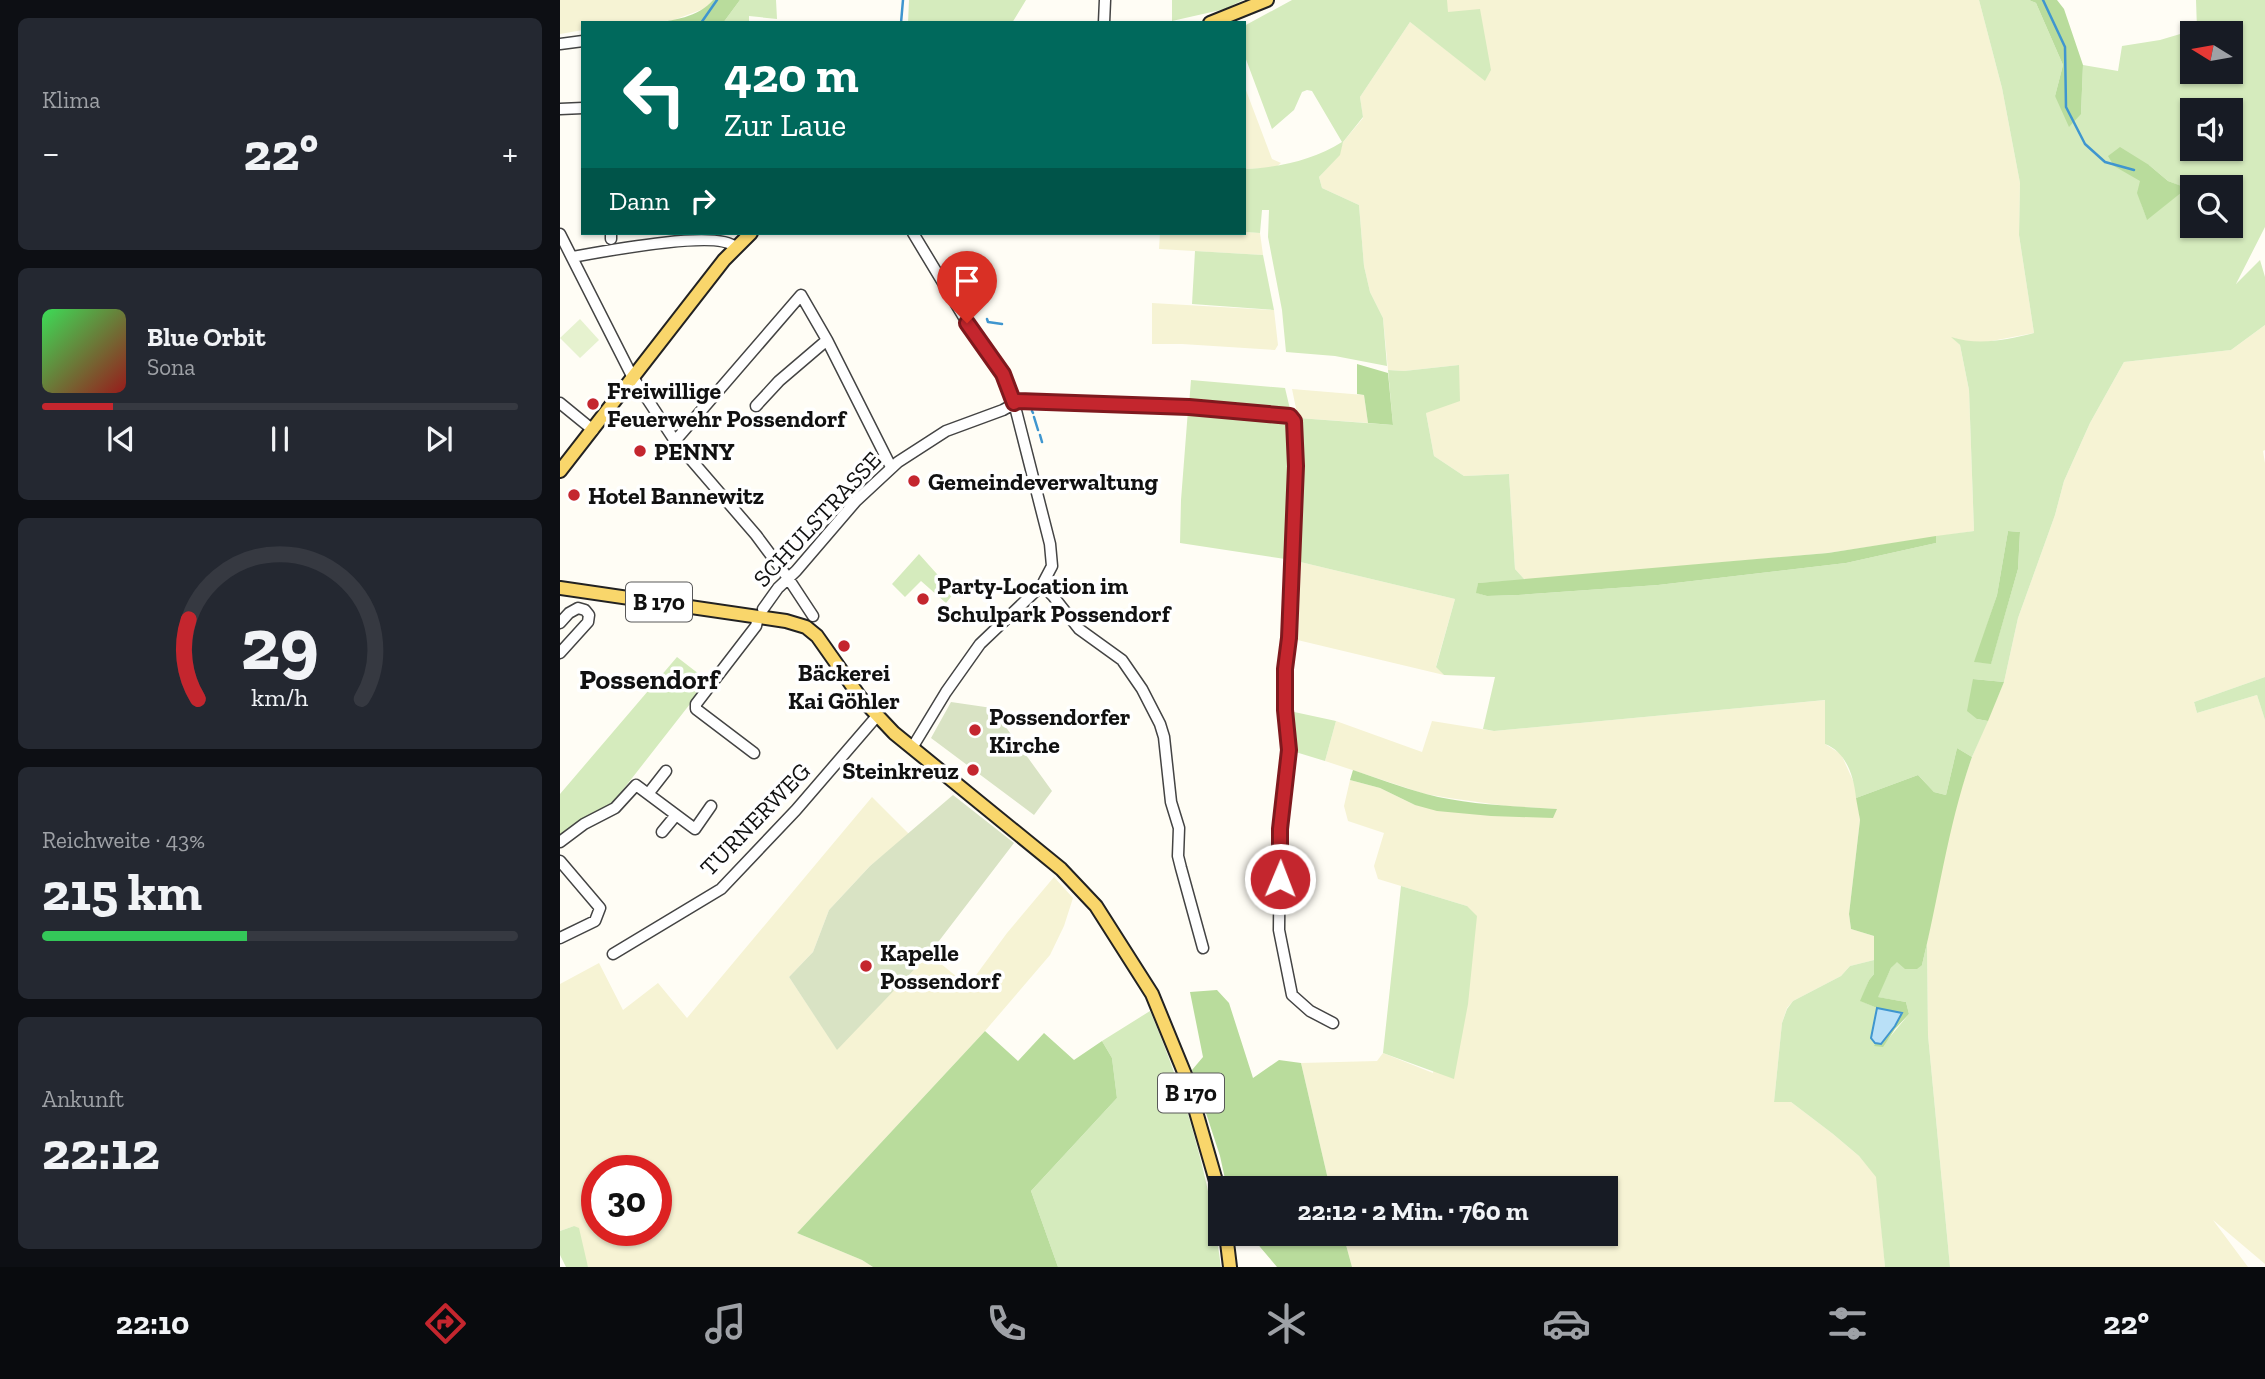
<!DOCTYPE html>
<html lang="de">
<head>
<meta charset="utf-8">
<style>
	body { margin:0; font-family:"Zilla Slab",serif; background:#242831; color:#f1f3f6; height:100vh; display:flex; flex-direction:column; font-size:26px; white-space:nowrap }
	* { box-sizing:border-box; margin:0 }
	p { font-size:23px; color:#9ea1a6 }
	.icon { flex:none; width:38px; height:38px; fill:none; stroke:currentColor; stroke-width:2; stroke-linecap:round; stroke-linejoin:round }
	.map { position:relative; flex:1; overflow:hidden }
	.side { display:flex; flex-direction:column; gap:18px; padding:18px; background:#0d0f14; width:560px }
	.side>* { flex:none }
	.hud { position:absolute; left:21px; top:21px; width:665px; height:214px; border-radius:0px; box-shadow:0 2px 5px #0004; background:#00695c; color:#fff; overflow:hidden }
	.needle { width:46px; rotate:281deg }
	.tools { position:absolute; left:1620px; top:21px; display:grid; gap:14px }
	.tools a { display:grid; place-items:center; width:63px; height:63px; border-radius:0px; background:#171b24; box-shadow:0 2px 5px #0004; font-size:35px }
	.speed { position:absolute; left:21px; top:1155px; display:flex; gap:14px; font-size:35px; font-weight:700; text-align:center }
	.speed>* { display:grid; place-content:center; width:91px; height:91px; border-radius:50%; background:#171b24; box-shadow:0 2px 5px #0004; line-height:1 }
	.speed .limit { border:10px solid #d22; background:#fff; color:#111 }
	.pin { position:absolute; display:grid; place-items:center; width:60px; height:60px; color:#fff; margin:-72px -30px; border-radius:50% 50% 50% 0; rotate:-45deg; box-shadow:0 0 7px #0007 }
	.pin .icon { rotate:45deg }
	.me { position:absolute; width:77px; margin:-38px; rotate:1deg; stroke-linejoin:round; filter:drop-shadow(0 0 5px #0008) }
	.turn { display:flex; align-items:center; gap:24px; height:147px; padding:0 28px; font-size:32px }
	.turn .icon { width:91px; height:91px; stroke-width:2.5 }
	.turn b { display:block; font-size:49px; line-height:60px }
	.then { display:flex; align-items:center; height:66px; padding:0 28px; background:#0003; gap:14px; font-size:26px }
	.big { font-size:52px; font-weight:800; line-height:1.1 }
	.side .tile { flex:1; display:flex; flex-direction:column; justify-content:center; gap:10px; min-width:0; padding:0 24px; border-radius:10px; background:#242831 }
	.side .dial { align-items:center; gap:0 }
	.dial svg { height:182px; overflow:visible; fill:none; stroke:#363941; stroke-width:7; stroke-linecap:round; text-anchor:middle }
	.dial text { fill:#f1f3f6; stroke:none }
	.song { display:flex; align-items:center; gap:21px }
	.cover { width:84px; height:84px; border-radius:10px; background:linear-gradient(135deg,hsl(130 70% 55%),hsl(0 70% 35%)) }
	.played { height:7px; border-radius:4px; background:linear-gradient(90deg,#c4262e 15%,#363941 15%) }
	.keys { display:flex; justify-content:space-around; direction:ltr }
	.heat { display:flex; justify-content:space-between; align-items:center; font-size:38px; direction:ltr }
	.charge { height:10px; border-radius:5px; background:linear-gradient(90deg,#34c759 43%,#363941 0) }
	.trip { position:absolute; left:648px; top:1176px; width:410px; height:70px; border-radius:0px; background:#171b24; box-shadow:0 2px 5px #0004; font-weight:800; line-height:70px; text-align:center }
	.tab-bar { display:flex; height:112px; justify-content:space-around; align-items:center; background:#090b0e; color:#9ea1a6 }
	.tab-bar .icon { width:49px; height:49px }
	.tab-bar .on { color:#c4262e }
	.tab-bar b { font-size:32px; color:#f1f3f6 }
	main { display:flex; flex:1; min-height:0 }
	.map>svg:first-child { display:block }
	.farmland { fill:#f6f3d4; fill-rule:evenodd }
	.green { fill:#d5ebbd; fill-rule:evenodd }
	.forest { fill:#b9dc9c }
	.cemetery { fill:#d9e3c4 }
	.pitch { fill:#e6f2cf }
	.water { fill:#b9e0f7; stroke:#3f96cf; stroke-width:2 }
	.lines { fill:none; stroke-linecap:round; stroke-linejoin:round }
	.stream { stroke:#3f96cf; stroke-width:2.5 }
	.minor-casing { stroke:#444; stroke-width:13 }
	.major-casing { stroke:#222; stroke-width:16 }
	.minor { stroke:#fff; stroke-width:10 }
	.major { stroke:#f9d66b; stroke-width:12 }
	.route-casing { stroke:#7f191e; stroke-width:18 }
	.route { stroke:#c4262e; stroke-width:12 }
	.poi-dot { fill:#c4262e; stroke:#fff; stroke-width:2.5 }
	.labels { text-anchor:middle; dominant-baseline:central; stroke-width:7; stroke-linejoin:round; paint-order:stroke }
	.shield { fill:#fff; stroke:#585858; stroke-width:2 }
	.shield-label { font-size:23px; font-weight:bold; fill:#111 }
	.poi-label { font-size:24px; font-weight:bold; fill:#111; stroke:#fff; text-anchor:start }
	.street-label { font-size:24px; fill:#111; stroke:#fff }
	.quarter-label { font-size:28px; font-weight:bold; fill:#111; stroke:#fff }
</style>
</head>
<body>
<main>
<section class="side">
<div class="tile"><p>Klima</p>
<div class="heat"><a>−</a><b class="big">22°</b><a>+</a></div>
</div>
<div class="tile">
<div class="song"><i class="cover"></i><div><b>Blue Orbit</b><p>Sona</p></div></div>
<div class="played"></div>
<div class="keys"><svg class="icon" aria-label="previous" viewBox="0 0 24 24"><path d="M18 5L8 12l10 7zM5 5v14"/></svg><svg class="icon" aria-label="pause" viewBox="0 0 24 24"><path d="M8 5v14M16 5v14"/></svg><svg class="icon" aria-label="next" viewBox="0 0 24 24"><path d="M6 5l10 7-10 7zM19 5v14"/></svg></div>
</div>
<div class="tile dial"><svg viewBox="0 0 100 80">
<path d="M14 69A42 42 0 1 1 86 69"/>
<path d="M14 69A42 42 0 0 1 10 34" stroke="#c4262e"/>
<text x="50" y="56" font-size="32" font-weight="700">29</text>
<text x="50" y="72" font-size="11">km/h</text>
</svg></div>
<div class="tile"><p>Reichweite · 43%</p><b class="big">215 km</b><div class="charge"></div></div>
<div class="tile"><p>Ankunft</p><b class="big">22:12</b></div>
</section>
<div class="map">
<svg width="1705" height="1267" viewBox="0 0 1705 1267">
	<rect width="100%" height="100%" fill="#fffdf5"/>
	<path class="farmland" d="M0,0H153L146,8L111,21L23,23V30L0,34Z
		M887,0H1419L1442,88L1460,183L1459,235L1474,333L1421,343H1410L1393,338L1400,345L1409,390L1414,531L1268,553L965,580L955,569L949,474L904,476L874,456L866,413L899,365L844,371L828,370L823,318L810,292L804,266L799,205L762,188L759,177L779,155L783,142L803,118L800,97L850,22L925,80L887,12Z
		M684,85L712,159L721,163L715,168L684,169Z
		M684,232L700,233L703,255L599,249L600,233Z
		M592,303L714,310L718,345L715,350L622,344H592Z
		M1705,325V450L1703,451L1705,463V677L1634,702L1637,713L1697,695L1705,720V1264L1653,1220L1688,1267H1390L1368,1035L1367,943L1381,867L1399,795L1412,757L1444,682L1458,618L1495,515L1504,481L1530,423L1564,362L1671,350Z
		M732,389L804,395L808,423L738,418Z
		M732,560L895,599L876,666L884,675L729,638Z
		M1266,700L1265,744L1281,754L1295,785L1300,820L1289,914L1291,929L1314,936V960L1290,966L1281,976L1233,1001L1227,1008L1222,1023L1214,1102H1231L1273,1134L1299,1156L1317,1177L1325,1267H792L783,1234H1045V1188H770L741,1063L817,1061L823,1053L873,1073L907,906L818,879L814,866L824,833L788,821L784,806L790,780L820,788L855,805L996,809L946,806L889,798L865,794L765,761L776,721L862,752L872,721L934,731Z
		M312,797L349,834L310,866L269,910L253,952L229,977L277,1049L369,954L408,986L447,933L494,877L513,898L504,926L490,955L425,1031L237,1233L302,1260L313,1267H28L14,1226L0,1231V984L39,963L63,1010L98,983L127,1018ZM37,1171H96V1230H37Z"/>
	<path class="green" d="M180,0H216L217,19L189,16V23H163Z
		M349,0H466L452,23H348Z
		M612,0H683L665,9L612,21Z
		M732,0H887L888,12L920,9L931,70L925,81L850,22L800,97L803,117L783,142L780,155L759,177L762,188L799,205L804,266L810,292L823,318L827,366L775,356L726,352L722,310L708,237L709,210H702L700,233L684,232V169C717,168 754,160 782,142L752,91L747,90L742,92L734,110L712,129L684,54V26Z
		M1419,0H1469L1476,3L1503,65L1495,96L1521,114L1523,65L1558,71L1562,46L1600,40L1637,29L1636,0H1705V227L1676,284L1700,260L1705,277V325L1671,350L1564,362L1530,423L1504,481L1495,515L1458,618L1444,682L1413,679L1417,719L1428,721L1412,757L1397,748L1386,795L1374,792L1358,775L1296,798C1294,776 1286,752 1265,744V700L934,731L923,729L935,677L884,675L876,667L895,599L732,560L620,543L621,500L628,410L720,418L730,424L739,465L738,418L833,425L828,370L844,371L899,365L900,401L866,413L874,456L904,476L949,474L955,569L965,580L918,583L917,593L927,596L958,595L1098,585L1286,563L1376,543V536L1414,531L1409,390L1400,345L1391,337C1419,346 1445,340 1474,333L1459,235L1460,183L1442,88ZM1633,33H1671V72H1633ZM1633,110H1671V149H1633ZM1589,165L1608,181L1626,188L1587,219C1577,194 1576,189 1589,165ZM1633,187H1671V226H1633ZM1448,531L1460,532L1458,569L1431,663L1415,662L1437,595Z
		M635,251L703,255L714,310L632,304Z
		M631,380L725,388L730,409L727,414L629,405Z
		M359,554L394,593L386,603L361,581L345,597L332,584Z
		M117,657L148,681L51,805L0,836V794Z
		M1705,677V720L1697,695L1637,713L1634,702Z
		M725,710L776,721L765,761L729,750Z
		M841,886L907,906L917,916L908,1004L894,1079L823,1053Z
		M1367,943L1368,1035L1390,1267H1325L1316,1177L1299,1156L1273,1134L1231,1102H1214L1222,1023L1227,1009L1233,1001L1281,976L1290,966L1314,960V974L1309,980L1301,1001L1317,1008L1311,1038L1315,1043L1314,1046L1324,1044L1349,1014L1346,1002L1317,997L1331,968L1337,961L1362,965Z
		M590,1011C625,1093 650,1178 661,1267H498L471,1191L557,1098L552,1058L542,1041Z
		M14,1226L19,1228L28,1267H6L0,1255V1231Z"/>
	<path class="forest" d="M153,0H180L163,23H91C112,21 139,17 153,0Z
		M1469,0H1497L1504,9L1523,65L1521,114L1509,127L1495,96L1503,65L1476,3Z
		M1560,147L1589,165L1608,181L1627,188L1587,220L1577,193L1580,181L1554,166L1548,156Z
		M797,364L828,373L833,425L808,423L804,395L797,394Z
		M1448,531L1460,532L1458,569L1431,664L1414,662L1437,595Z
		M1376,536V543L1286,563L1098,585L958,595L927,596L916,593L918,583L1268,553Z
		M1413,679L1444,682L1428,721L1417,719L1407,711Z
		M1397,748L1412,757C1388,825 1379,896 1362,965L1357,969H1345L1337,962L1331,968L1318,997L1346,1002L1349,1014L1335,1029L1323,1047L1314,1046L1315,1043L1321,1044L1335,1026L1342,1013L1317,1008L1300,1001L1309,980L1314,974V936L1291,929L1289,914L1300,820L1296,798L1358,775L1374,792L1386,795Z
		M793,770C817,778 841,787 866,794C908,805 953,806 997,809L993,818L931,816L877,811L855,805L820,788L790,780Z
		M657,990L669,1003L693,1078L719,1060L741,1063L770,1188H667L660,1156L632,1070L643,1057L630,992Z
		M425,1031L458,1061L484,1033L514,1060L542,1041L552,1058L557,1098L471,1191L498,1267H313L302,1260L237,1233Z
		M689,1234H783L792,1267H717Z"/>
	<path class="cemetery" d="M391,702L432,708L492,791L474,815L371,738Z
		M393,795L454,843L369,954L277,1050L229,977L253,952L269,910L310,866Z"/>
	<path class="pitch" d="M20,319L39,340L20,358L0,338Z"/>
	<path class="water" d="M1317,1008L1342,1013L1335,1026L1321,1044L1315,1043L1311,1038Z"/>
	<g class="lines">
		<path class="stream" d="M1483,0L1505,47L1506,107L1525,144L1545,162L1574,170
			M141,23L157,0
			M341,23L343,0
			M413,270L421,281
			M418,305L416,299L420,286
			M427,319L428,322L442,324
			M472,411L473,413
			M474,417L478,430
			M480,435L482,442"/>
		<g class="minor-casing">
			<path id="minor" d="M544,23L545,0
				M0,44L23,41
				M0,109L23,108
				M0,234L72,376L115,441L196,535L228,578L253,616
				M51,239V233
				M12,257C40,252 158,229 175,247
				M0,403L33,430
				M196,406L219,381L267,340
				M115,441L241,295L267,340L331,467
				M482,585L493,596L519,629L562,660L582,689L600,724L604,737L611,802L619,828L618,856L621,868L643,948
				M203,609L218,588L236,571L296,501L338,462L386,431L443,410L459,401L629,407L730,416L735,428L736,466L729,638L725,669V710L729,750L720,829L719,930L732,995L750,1011L773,1023
				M0,623L9,613L18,608L25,610L29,615L28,622L0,653
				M352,748L386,692L420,644L482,585L492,566L490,544L450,387L443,374L420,344L353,233
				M194,753L136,709V704L196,626L198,617
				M88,794L106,771
				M102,832L116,815
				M0,842L24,824L55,808L76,785L135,829L151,806
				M0,861L40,908L35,921L0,938
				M53,954L161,889L236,810L317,716"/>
		</g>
		<g class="major-casing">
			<path id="major" d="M650,23L707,0
				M0,471L164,260L191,233
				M0,588L226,621L246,627L257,636L300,697L334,733L501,869L536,906L592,994L626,1077L660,1195
				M666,1234L670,1267"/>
		</g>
		<use href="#minor" class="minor"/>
		<use href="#major" class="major"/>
	</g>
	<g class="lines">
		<g class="route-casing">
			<path id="route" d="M407,323L443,374L454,403L458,401L629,407L730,416L734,421L736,466L729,638L725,669V710L729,750L720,829V879"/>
		</g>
		<use href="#route" class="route"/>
	</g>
	<g class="poi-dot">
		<circle cx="33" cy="404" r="7"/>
		<circle cx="80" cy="451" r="7"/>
		<circle cx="354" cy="481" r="7"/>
		<circle cx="14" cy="495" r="7"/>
		<circle cx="363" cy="599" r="7"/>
		<circle cx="284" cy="646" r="7"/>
		<circle cx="415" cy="730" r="7"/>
		<circle cx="413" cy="770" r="7"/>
		<circle cx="306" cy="966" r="7"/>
	</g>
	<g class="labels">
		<g class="shield">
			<rect x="66" y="582.5" width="66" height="39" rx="5"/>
			<rect x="598" y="1073.5" width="66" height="39" rx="5"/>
		</g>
		<g class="shield-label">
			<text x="99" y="602">B 170</text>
			<text x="631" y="1093">B 170</text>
		</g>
		<g class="poi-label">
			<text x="47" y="390">Freiwillige<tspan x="47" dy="28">Feuerwehr Possendorf</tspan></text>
			<text x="94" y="451">PENNY</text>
			<text x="368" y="481">Gemeindeverwaltung</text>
			<text x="28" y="495">Hotel Bannewitz</text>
			<text x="377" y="585">Party-Location im<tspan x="377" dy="28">Schulpark Possendorf</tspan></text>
			<text x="284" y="672" text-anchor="middle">Bäckerei<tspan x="284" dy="28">Kai Göhler</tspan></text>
			<text x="429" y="716">Possendorfer<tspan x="429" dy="28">Kirche</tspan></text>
			<text x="399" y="770" text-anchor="end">Steinkreuz</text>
			<text x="320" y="952">Kapelle<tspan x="320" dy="28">Possendorf</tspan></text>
		</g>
		<g class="street-label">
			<text transform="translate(257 519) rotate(-47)">SCHULSTRASSE</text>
			<text transform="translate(195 819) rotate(-46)">TURNERWEG</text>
		</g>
		<g class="quarter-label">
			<text x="89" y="679">Possendorf</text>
		</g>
	</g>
</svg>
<div class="tools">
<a><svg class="needle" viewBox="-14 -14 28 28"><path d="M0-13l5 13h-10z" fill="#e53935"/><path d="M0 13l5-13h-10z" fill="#9ea1a6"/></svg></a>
<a><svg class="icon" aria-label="sound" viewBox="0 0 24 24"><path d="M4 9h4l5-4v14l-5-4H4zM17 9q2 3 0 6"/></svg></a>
<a><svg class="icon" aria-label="search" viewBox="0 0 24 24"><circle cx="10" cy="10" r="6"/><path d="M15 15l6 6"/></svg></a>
</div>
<div class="speed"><div class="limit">30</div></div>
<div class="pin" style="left:407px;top:323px;background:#d93025"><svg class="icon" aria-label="arrive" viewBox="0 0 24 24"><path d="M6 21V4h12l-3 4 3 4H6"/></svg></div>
<svg class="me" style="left:720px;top:879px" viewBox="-20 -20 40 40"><circle r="17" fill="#c4262e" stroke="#fff" stroke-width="3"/><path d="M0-11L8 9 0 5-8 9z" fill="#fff"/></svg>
<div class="trip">22:12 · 2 Min. · 760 m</div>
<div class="hud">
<div class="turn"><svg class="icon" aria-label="left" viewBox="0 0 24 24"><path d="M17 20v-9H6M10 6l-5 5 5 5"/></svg><div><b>420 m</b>Zur Laue</div></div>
<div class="then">Dann<svg class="icon" aria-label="right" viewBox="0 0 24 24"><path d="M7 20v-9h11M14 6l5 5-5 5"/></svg></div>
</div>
</div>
</main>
<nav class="tab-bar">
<b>22:10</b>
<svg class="icon on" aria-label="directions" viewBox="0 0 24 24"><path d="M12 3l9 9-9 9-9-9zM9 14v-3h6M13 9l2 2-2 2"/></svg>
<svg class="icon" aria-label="music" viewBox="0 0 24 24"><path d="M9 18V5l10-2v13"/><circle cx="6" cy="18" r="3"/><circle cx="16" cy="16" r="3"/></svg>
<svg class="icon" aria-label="phone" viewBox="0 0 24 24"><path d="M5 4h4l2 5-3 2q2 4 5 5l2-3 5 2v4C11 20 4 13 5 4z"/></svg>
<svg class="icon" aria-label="climate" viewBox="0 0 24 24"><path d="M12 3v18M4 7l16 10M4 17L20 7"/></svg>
<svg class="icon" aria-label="car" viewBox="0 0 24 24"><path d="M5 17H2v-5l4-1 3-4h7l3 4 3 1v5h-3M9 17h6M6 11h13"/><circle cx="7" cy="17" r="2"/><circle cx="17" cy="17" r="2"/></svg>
<svg class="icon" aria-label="filters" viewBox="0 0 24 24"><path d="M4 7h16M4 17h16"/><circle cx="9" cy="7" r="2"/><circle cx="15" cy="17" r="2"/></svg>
<b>22°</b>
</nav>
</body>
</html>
